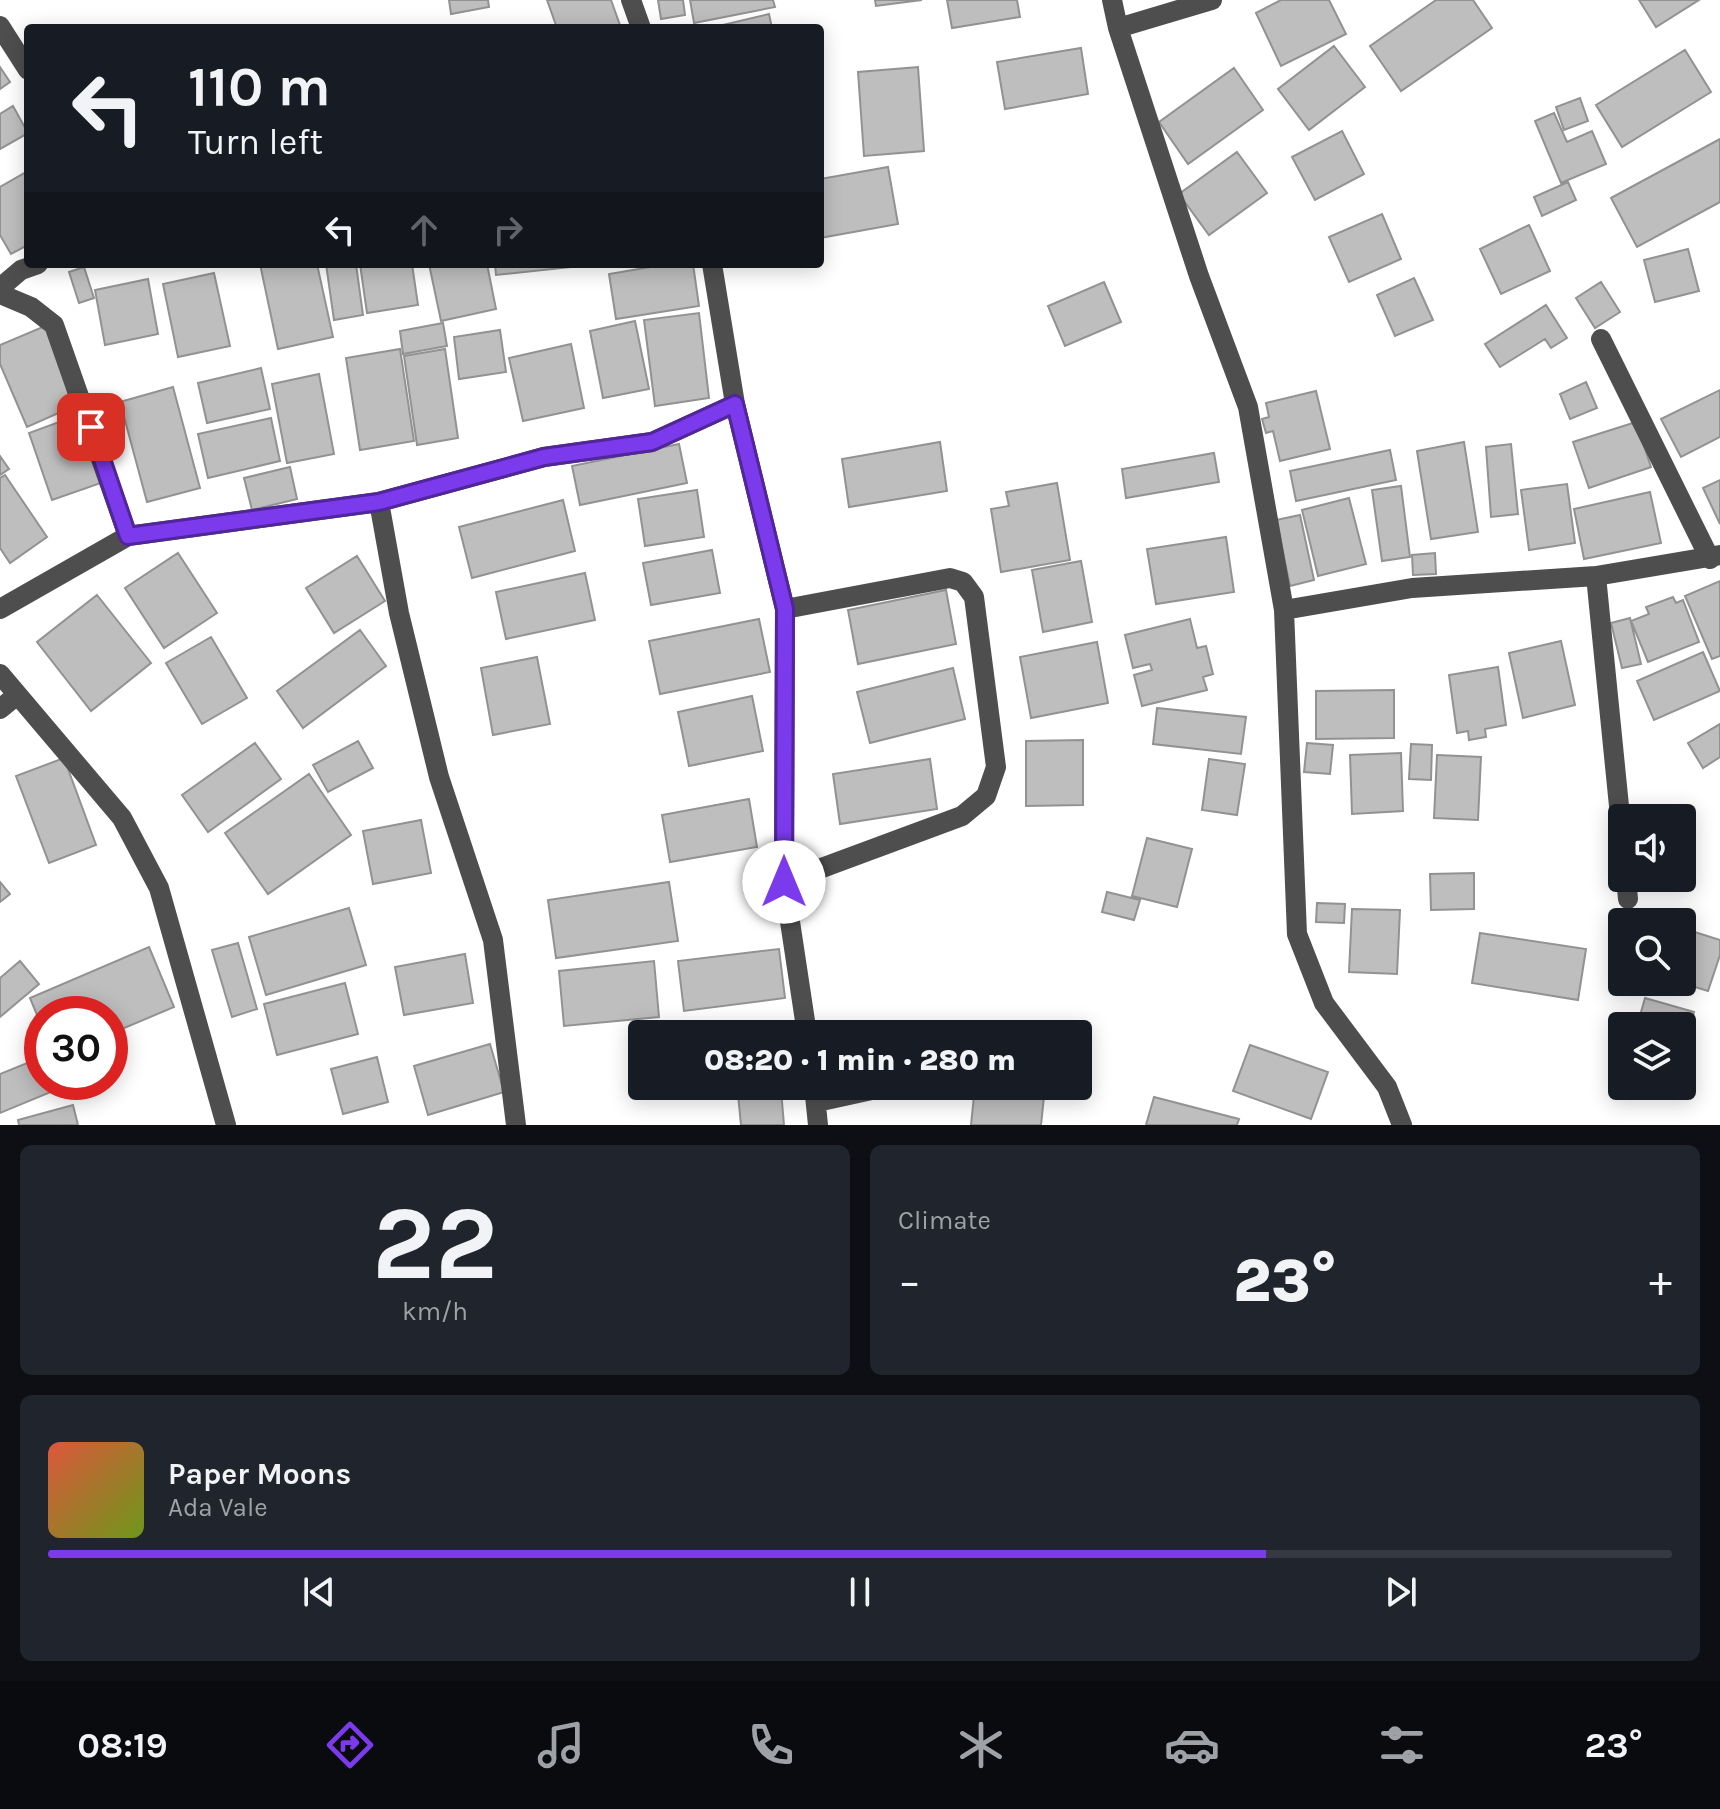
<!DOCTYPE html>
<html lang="en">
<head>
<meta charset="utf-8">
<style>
	body { margin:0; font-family:Karla,sans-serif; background:#20242c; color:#f1f3f6; height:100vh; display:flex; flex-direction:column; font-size:30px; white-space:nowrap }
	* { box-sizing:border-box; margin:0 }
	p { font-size:26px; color:#9ea1a6 }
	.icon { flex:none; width:44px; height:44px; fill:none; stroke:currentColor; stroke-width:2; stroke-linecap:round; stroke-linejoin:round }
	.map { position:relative; height:1125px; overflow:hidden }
	.side { display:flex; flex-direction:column; gap:20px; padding:20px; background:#0d0f14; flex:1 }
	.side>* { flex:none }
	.hud { position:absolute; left:24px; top:24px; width:800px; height:244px; border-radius:8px; box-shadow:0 4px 20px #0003; background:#171b24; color:#f1f3f6; overflow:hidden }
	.controls { position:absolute; left:1608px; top:804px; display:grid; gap:16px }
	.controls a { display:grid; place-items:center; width:88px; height:88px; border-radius:8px; background:#171b24; box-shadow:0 4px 20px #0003; font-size:40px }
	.speed { position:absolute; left:24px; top:996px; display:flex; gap:16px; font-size:40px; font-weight:700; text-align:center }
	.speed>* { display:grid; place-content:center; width:104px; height:104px; border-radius:50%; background:#171b24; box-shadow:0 4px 20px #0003; line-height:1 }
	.speed .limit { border:12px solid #d22; background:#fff; color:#111 }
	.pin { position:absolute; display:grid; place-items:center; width:68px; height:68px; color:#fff; margin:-34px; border-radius:16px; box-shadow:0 4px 12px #0006 }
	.me { position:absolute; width:88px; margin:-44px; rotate:0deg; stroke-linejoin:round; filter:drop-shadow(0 0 6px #0008) }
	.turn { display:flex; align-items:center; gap:28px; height:168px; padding:0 32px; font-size:36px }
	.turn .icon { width:104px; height:104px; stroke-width:2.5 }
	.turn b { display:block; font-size:56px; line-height:68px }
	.lanes { display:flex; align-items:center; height:76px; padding:0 32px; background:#0003; justify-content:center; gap:40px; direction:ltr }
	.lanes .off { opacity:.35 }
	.big { font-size:60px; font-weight:800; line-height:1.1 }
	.side .tile { flex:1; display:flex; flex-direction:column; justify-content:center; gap:12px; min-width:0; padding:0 28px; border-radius:12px; background:#20242c }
	.side .dial { align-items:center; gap:0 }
	.dial b { font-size:104px; line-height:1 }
	.song { display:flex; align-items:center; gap:24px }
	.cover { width:96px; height:96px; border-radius:12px; background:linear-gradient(135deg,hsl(10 70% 55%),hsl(80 70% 35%)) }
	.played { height:8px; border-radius:4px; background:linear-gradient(90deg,#7c3aed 75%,#363941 75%) }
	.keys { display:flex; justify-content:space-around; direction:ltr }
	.heat { display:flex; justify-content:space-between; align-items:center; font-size:44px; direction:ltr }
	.side .tiles { flex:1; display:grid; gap:20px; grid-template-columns:1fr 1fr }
	.tile:last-child { grid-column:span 2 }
	.trip { position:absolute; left:628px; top:1020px; width:464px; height:80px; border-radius:8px; background:#171b24; box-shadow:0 4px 20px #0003; font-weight:800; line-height:80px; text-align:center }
	.tab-bar { display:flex; height:128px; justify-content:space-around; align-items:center; background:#090b0e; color:#9ea1a6 }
	.tab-bar .icon { width:56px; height:56px }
	.tab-bar .active { color:#7c3aed }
	.tab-bar b { font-size:36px; color:#f1f3f6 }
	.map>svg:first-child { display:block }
	.building { fill:#bebebe; stroke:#929292; stroke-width:2 }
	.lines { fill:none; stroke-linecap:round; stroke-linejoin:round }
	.minor { stroke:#4e4e4e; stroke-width:20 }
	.route-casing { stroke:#51269a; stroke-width:20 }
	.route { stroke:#7c3aed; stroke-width:14 }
</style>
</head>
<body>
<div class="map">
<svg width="1720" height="1125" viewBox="0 0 1720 1125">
	<rect width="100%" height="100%" fill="#fff"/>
	<path class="building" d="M449,0H488L489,7L451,14Z
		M547,0H611L621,28H557Z
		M658,0H683L685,15L661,19Z
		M690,0H773L775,7L694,23Z
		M875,0H922L876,6Z
		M947,0H1017L1020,17L952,28Z
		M1281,0H1329L1346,34L1281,66L1256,13Z
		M1436,0H1473L1492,28L1401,91L1370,46Z
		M1639,0H1699L1656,27Z
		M769,14L772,28H714V27Z
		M1334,46L1365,87L1309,130L1278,89Z
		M1081,48L1088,94L1005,109L997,62Z
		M1685,50L1711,92L1622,147L1596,105Z
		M0,67L10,82L0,89Z
		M918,67L924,151L864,156L858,72Z
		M1234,68L1263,110L1188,164L1159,122Z
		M1580,98L1588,121L1564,130L1556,107Z
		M13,106L28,133L0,149V114Z
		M1554,113L1567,142L1592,131L1606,164L1561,183L1535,121Z
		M1342,131L1364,174L1315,200L1292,157Z
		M1720,139V202L1637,247L1611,198Z
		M1237,152L1267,193L1209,235L1179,194Z
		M888,167L898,224L820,238V179Z
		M28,171V245L11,254L0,235V187Z
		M1568,182L1576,200L1542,216L1534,197Z
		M1382,214L1401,259L1349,282L1329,237Z
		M1529,225L1550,271L1501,294L1480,249Z
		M1688,249L1699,291L1655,302L1644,260Z
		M260,264H317L333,337L278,349Z
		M326,264H356L363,315L334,320Z
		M360,264H412L418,305L367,313Z
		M429,264H487L496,309L441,321Z
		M495,264H571L572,267L496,275Z
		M668,264H693L699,306L616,319L609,274Z
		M84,267L94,298L79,303L69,272Z
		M214,273L230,346L178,357L163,284Z
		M1414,278L1433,320L1395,336L1377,295Z
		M148,279L158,334L105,345L95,290Z
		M1104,282L1121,322L1065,346L1048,306Z
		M1601,282L1620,312L1595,328L1576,298Z
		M1546,305L1567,338L1551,348L1545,339L1500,367L1485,344Z
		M699,313L709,398L655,406L644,320Z
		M635,321L649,389L603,398L590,331Z
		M443,323L447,346L403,354L400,331Z
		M45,326L79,404L27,427L0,364V345Z
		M500,330L506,372L459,379L454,337Z
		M571,344L584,408L523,421L509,358Z
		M400,349L414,441L360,450L346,358Z
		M445,349L458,438L417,445L404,356Z
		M261,368L270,409L207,423L198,383Z
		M319,374L334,454L287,463L272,384Z
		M1586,382L1597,408L1570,419L1560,394Z
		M173,387L200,488L147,502L120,402Z
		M1720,390V437L1681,457L1661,419Z
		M1316,391L1330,449L1280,461L1273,431L1266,433L1262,419L1269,417L1266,403Z
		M78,415L101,483L52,500L29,433Z
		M271,418L280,461L208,478L198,434Z
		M1636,422L1651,467L1589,488L1573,442Z
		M940,442L947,491L849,507L842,459Z
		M1464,442L1478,532L1431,539L1417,451Z
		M679,444L687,483L580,505L572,466Z
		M1511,444L1518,514L1491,517L1486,447Z
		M1390,450L1396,480L1296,501L1290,471Z
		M1214,453L1219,482L1126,498L1122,469Z
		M0,456L9,469L0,475Z
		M290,467L297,499L252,510L244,478Z
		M5,475L47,537L10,563L0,548V478Z
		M1720,480V524L1703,488Z
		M1057,483L1070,560L1001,572L991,509L1009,506L1006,492Z
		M1567,484L1575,543L1529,550L1521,490Z
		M1401,486L1410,557L1382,561L1372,490Z
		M697,490L704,537L645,546L638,499Z
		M1650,492L1661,543L1584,559L1574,509Z
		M1349,498L1366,564L1318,576L1302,510Z
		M563,500L575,551L472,578L459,527Z
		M1300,515L1314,580L1290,586L1276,520Z
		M1226,537L1234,592L1156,604L1147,549Z
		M712,550L720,593L651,605L643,563Z
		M178,553L217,613L164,648L125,588Z
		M1435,553L1436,574L1413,575L1412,555Z
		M357,556L385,601L334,633L306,588Z
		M1081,561L1092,622L1043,632L1032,570Z
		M585,573L595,620L506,639L496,592Z
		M1720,581V656L1712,659L1685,596Z
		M946,590L956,644L858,664L848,610Z
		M97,595L151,663L91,711L37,642Z
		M1673,597L1676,603L1683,600L1699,642L1648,662L1631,621L1649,614L1646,607Z
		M1630,618L1641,664L1622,668L1611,623Z
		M759,619L770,672L660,694L649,641Z
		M1190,619L1197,648L1206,646L1213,674L1203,677L1207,690L1142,706L1134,675L1152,670L1150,664L1133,668L1125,635Z
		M360,630L386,666L303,728L277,691Z
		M211,637L247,698L202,724L166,663Z
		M1561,641L1575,705L1523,718L1509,653Z
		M1097,642L1108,703L1031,718L1020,657Z
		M1703,652L1720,691L1654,720L1637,681Z
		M537,657L550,724L493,735L481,668Z
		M1498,667L1506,725L1485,729L1486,737L1469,740L1468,731L1457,733L1449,675Z
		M953,668L965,719L870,743L857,692Z
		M1394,690V738L1316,739V691Z
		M752,696L763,751L689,766L678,712Z
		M1157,708L1246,717L1241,754L1153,744Z
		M1720,724V757L1703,768L1688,743Z
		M1083,740V805L1026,806V741Z
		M358,741L373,768L328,792L313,765Z
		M255,743L281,779L208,832L182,795Z
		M1307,743L1333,745L1330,774L1304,772Z
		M1411,744L1432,745L1431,780L1409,779Z
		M1401,753L1403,811L1352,814L1350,755Z
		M1437,755L1481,757L1478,820L1434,818Z
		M64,758L96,845L49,863L16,776Z
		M930,759L937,809L840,824L833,774Z
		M1209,759L1245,764L1237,815L1202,810Z
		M309,774L351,835L268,894L225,833Z
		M749,799L757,847L670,862L662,815Z
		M421,820L431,873L373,884L363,831Z
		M1147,838L1192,849L1177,907L1132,896Z
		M1474,873V909L1431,910L1430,874Z
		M0,882L10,894L0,902Z
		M669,882L678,941L556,958L548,900Z
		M1107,892L1140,900L1134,920L1102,912Z
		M1317,903L1345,904L1344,923L1316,922Z
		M349,908L366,965L266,995L249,937Z
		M1352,909L1400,910L1397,974L1349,972Z
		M1682,928L1720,940V955L1708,991L1679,982H1682Z
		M1480,933L1586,949L1578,1000L1472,983Z
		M238,943L257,1009L232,1017L212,950Z
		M149,947L174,1007L110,1034V1014H42V1027L30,998Z
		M779,949L785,998L684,1011L678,961Z
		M465,954L473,1003L404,1015L395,967Z
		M20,961L39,984L0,1017V978Z
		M654,961L659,1017L564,1026L559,971Z
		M345,983L358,1034L277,1055L264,1004Z
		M1645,998L1694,1012L1684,1048L1682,1026H1637Z
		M490,1044L504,1092L428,1115L414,1066Z
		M1250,1045L1328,1072L1311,1119L1233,1091Z
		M42,1057V1082H55L58,1089L0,1113V1074Z
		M377,1057L388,1102L343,1114L331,1069Z
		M975,1086L1045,1087L1041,1125H971Z
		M781,1090L784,1125H741L738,1094Z
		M1154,1097L1239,1119L1237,1125H1146Z
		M73,1105L78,1125H19L18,1120Z"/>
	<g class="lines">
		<path class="minor" d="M631,0L641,28
			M1112,0L1118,28L1199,276L1248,407L1284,610L1297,934L1324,1003L1387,1087L1402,1125
			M0,26L28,70
			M1118,28L1212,0
			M712,264L735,404L785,609L784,882L807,1034
			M0,288L21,270L38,264
			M0,294L31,307L54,325L128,536
			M1601,339L1710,559
			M379,502L399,613L439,777L493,940L516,1125
			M1596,576L1622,836
			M0,609L128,536L379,502L544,457L652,442L735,404
			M1284,610L1412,588L1596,576L1720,555
			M0,674L122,818L159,888L226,1125
			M0,709L16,696
			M1626,878L1628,899
			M784,882L962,816L986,796L996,767L974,597L963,582L950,578L785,609
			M814,1086L818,1125
			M817,1102L890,1086"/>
	</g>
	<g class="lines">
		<g class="route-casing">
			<path id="route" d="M91,427L128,536L379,502L544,457L652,442L735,404L785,609L784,882"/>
		</g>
		<use href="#route" class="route"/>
	</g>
</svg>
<div class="controls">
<a><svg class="icon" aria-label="sound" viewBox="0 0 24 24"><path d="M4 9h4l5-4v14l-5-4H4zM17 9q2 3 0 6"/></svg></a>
<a><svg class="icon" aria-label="search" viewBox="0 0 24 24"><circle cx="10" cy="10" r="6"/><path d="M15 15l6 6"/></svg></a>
<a><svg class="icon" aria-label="layers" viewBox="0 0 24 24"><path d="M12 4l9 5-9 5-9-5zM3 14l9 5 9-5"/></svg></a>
</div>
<div class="speed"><div class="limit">30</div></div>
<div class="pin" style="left:91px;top:427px;background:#d93025"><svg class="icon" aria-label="arrive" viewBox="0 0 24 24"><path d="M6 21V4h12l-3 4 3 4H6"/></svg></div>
<svg class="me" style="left:784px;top:882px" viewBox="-20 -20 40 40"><circle r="19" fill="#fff"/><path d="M0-13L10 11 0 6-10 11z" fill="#7c3aed"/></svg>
<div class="trip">08:20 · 1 min · 280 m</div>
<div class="hud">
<div class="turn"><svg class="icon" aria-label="left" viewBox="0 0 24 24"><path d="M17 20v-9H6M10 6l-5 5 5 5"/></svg><div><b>110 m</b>Turn left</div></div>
<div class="lanes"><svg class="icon" aria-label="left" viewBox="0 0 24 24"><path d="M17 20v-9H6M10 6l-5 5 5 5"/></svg><svg class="icon off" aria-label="ahead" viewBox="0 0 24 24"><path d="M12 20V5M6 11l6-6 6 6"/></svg><svg class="icon off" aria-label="right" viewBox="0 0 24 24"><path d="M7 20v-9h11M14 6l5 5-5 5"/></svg></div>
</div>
</div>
<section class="side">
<div class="tiles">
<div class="tile dial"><b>22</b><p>km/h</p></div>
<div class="tile"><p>Climate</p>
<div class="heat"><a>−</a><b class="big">23°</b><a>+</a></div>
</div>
<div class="tile">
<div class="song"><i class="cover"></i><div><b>Paper Moons</b><p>Ada Vale</p></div></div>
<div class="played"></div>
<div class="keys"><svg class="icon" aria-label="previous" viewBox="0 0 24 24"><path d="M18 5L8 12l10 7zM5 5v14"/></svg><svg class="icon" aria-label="pause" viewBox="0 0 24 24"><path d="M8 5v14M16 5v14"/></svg><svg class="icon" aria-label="next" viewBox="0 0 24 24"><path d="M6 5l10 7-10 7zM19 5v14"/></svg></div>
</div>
</div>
</section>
<nav class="tab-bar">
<b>08:19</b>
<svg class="icon active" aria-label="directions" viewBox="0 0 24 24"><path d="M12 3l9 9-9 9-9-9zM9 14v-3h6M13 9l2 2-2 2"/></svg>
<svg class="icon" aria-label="music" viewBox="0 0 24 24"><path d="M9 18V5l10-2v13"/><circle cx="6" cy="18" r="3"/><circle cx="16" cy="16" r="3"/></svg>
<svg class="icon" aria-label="phone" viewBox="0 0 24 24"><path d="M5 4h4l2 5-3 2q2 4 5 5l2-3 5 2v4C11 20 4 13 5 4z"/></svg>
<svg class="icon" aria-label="climate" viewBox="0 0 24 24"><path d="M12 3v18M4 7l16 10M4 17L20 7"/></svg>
<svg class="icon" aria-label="car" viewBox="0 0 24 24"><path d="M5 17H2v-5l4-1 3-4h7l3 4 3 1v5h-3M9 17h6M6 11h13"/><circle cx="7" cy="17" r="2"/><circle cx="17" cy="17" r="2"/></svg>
<svg class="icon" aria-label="filters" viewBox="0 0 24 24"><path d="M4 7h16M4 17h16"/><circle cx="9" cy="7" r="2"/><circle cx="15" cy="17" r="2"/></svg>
<b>23°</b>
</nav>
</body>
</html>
